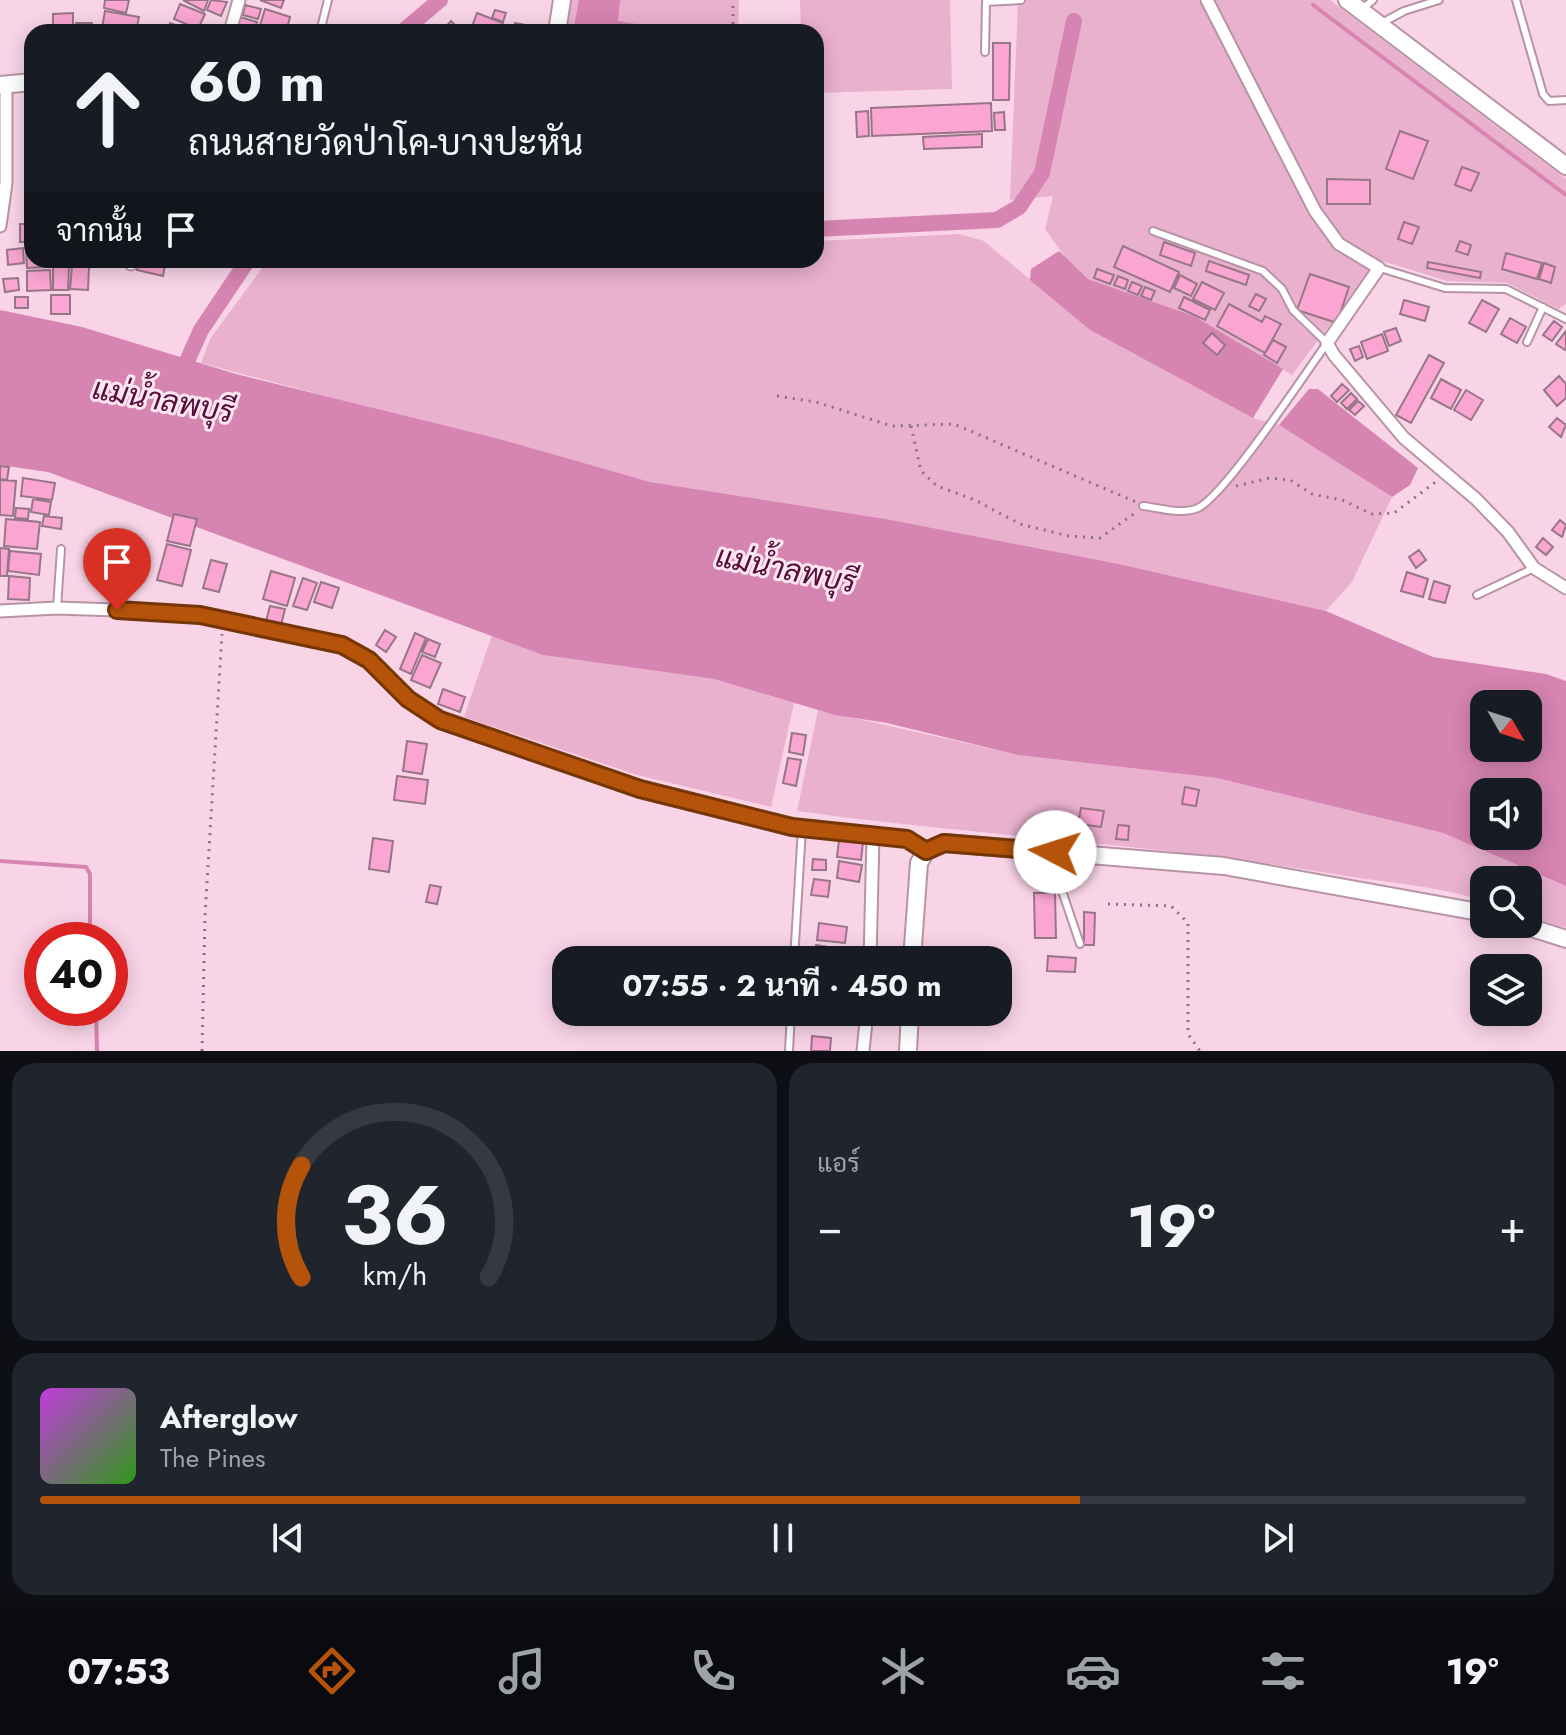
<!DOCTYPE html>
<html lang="th">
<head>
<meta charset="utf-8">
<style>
	body { margin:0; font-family:Jost,Sarabun,sans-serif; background:#20242c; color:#f1f3f6; height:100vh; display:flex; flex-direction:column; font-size:30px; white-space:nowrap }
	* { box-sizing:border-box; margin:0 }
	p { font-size:26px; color:#9ea1a6 }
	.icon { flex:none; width:44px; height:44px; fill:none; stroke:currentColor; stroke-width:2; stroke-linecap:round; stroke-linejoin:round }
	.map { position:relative; height:1051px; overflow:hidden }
	.panel { display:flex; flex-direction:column; gap:12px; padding:12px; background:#0d0f14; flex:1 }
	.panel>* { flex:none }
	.banner { position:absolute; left:24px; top:24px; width:800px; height:244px; border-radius:24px; box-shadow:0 4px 20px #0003; background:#171b24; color:#f1f3f6; overflow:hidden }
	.needle { width:52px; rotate:129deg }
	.tools { position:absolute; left:1470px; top:690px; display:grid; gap:16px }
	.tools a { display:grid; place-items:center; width:72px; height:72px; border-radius:16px; background:#171b24; box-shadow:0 4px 20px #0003; font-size:40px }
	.speed { position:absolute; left:24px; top:922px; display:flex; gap:16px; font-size:40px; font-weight:700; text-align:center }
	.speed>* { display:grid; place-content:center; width:104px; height:104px; border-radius:50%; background:#171b24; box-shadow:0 4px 20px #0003; line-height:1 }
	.speed .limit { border:12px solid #d22; background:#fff; color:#111 }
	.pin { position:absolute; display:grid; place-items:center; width:68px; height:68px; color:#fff; margin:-82px -34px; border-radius:50% 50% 50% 0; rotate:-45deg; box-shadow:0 0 8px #0007 }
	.pin .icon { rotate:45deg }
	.me { position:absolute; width:88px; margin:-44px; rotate:275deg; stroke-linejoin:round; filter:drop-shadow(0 0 6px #0008) }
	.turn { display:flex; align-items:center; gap:28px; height:168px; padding:0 32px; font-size:36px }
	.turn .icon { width:104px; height:104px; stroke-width:2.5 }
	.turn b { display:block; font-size:56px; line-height:68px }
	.then { display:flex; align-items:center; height:76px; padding:0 32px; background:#0003; gap:16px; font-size:30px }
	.big { font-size:60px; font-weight:700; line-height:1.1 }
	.panel .tile { flex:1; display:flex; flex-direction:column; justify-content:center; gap:12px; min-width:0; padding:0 28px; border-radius:24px; background:#20242c }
	.panel .dial { align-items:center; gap:0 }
	.dial svg { height:208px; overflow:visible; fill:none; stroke:#363941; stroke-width:7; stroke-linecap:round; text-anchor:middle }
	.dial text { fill:#f1f3f6; stroke:none }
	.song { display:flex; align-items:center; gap:24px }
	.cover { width:96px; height:96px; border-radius:12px; background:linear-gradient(135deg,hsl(290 70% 55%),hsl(110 70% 35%)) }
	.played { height:8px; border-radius:4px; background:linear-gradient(90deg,#b45309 70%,#363941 70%) }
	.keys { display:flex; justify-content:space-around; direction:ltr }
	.heat { display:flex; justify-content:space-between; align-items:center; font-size:44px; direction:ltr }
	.panel .tiles { flex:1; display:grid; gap:12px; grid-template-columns:1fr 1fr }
	.tile:last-child { grid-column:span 2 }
	.trip { position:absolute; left:552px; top:946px; width:460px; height:80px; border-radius:24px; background:#171b24; box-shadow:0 4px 20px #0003; font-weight:700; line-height:80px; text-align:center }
	.dock { display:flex; height:128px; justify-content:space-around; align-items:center; background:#090b0e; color:#9ea1a6 }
	.dock .icon { width:56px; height:56px }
	.dock .selected { color:#b45309 }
	.dock b { font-size:36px; color:#f1f3f6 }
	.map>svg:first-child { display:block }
	.green { fill:#eab1cf }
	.water { fill:#d684b1; fill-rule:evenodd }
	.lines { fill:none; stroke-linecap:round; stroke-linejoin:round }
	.stream { stroke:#d684b1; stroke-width:4 }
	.canal { stroke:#d684b1; stroke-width:16 }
	.building { fill:#faa5d2; stroke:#977687; stroke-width:2 }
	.lane-casing { stroke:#b694a5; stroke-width:10 }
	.street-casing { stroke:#b694a5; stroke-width:15 }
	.secondary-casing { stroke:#b694a5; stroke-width:20 }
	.path { stroke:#8a717e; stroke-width:3; stroke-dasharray:2 6; stroke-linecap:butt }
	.lane { stroke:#fff; stroke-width:6 }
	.street { stroke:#fff; stroke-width:11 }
	.secondary { stroke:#fff; stroke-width:16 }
	.route-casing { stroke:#753606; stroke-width:20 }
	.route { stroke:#b45309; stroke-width:14 }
	.labels { text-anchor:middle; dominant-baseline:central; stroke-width:6; stroke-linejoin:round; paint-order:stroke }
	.water-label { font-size:30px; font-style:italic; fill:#550c3c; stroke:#fde6f1 }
</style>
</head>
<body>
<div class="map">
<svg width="1566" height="1051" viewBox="0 0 1566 1051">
	<rect width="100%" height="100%" fill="#f9d4e7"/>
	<path class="green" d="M569,0H739L738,32H564Z
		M800,0H950L952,89L816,93V32H801Z
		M1018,0H1330L1566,179V304L1558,309L1507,283L1447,281L1379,260L1292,375L1194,316L1088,279L1070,264L1045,229L1053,196L1010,200Z
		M959,234L984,241L1090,330L1253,418L1279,425L1392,497L1352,582L1326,611L1119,564L886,519L650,482L201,363L210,339L268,260H816V241Z
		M492,635L543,655L714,679L794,703L771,807L637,775L464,717Z
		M818,710L1019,755L1217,778L1443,833L1566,886V928L1528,916V880H1484V901C1439,886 1387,883 1340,875C1160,844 978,836 797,811Z"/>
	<path class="water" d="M579,0H620L618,21L636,24L640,32H573Z
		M1059,251L1088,279L1194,316L1283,369L1253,418L1090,330L1030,280L1031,269Z
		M0,310L82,327L236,374L499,439L650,482L886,519L1119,564L1326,611L1433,657L1546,674L1566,681V886L1443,833L1217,778L1018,755L887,723L835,715L714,679L543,655L48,472L0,465ZM1484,704H1528V748H1484ZM1484,792H1528V836H1484Z
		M1309,389H1318L1418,468L1410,485L1392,497L1279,425Z"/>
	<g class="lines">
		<path class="stream" d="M1313,5L1566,195
			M0,861L86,867L90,874V940
			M96,1008L97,1051"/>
		<path class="canal" d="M402,32L440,0
			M816,229L997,220L1019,207L1042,173L1074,21
			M179,379L201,330L248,260"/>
	</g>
	<path class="building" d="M105,0H129L126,13L104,8Z
		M183,0H208L204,11Z
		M211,0L227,2L221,16L207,10Z
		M260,0H284L281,8Z
		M180,4L205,14L198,29L174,19Z
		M245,5L261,9L258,19L243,15Z
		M265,9L290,17L286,32H258Z
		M495,10L506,13L503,22L492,18Z
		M105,11L139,17L136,32L102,28Z
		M73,13V32H53V14Z
		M477,13L503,23L500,32H470Z
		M240,17L257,22L254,32H236Z
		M451,21L462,32H441Z
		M76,23H92L93,32H76Z
		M170,23L191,31L190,32H167Z
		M515,23L536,27L535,32H513Z
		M993,43H1010L1009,100H993Z
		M991,103L992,131L872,136L871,108Z
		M868,111L869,136L857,137L856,112Z
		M1004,112L1005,130H995L994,113Z
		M1400,131L1428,141L1413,179L1386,169Z
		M982,134V147L924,149L923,137Z
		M1462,167L1479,173L1471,191L1455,185Z
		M1327,179L1370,180V204H1327Z
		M1404,222L1419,227L1412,244L1398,239Z
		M20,224H32V242H20Z
		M1460,241L1471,245L1468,255L1456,251Z
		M1164,242L1195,253L1191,266L1160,255Z
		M1123,246L1179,272L1170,292L1114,267Z
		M32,247V260H46L47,267L27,268L26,248Z
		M23,248L24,263L8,265L7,250Z
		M1506,253L1542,263L1537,279L1502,269Z
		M139,260H166L163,276L137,270Z
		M1209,261L1249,275L1246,285L1206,271Z
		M1428,262L1481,272L1480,278L1427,268Z
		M1544,263L1555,267L1551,283L1539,279Z
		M72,266L89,267L88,290L70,289Z
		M53,267H69L68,290H53Z
		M1097,269L1114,275L1110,284L1094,278Z
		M50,270L51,290L27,291V271Z
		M1310,274L1349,287L1337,323L1297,310Z
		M1180,275L1197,284L1191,296L1174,288Z
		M1118,276L1128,280L1125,289L1114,285Z
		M18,278L19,290L5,292L3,279Z
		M1132,282L1142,286L1138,295L1128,291Z
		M1202,282L1224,293L1215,310L1193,299Z
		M1145,287L1155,291L1151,300L1141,296Z
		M1256,294L1266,299L1259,311L1249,306Z
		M51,295H70V314H51Z
		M15,297H28V308H15Z
		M1184,297L1210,310L1205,320L1179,308Z
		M1404,300L1429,307L1425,321L1400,314Z
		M1482,300L1499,309L1486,332L1469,323Z
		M1229,304L1262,322L1265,316L1281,324L1265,353L1217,326Z
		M1510,318L1526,327L1517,343L1501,334Z
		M1554,321L1562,327L1552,341L1543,335Z
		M1396,328L1401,341L1389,346L1384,332Z
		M1566,331V349L1565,350L1556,344Z
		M1212,333L1225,345L1217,355L1203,343Z
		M1382,334L1388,351L1367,359L1361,342Z
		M1273,340L1286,347L1277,363L1264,355Z
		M1359,346L1363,357L1355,361L1350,349Z
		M1429,355L1444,363L1411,423L1396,415Z
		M1559,376L1566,384V398L1557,406L1544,390Z
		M1441,379L1461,390L1451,409L1431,398Z
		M1342,384L1349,390L1337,402L1331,396Z
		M1466,390L1483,400L1471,420L1454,410Z
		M1351,393L1357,399L1347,409L1341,403Z
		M1358,401L1364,406L1355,415L1349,410Z
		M1557,418L1566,425L1561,437L1549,427Z
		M0,466L9,467L7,480L0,479Z
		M23,478L55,483L52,500L21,496Z
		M0,480L16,481L13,516L0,515Z
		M33,499L51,502L49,515L31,512Z
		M16,508L29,509L28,519L15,518Z
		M174,514L197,519L190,546L167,541Z
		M44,516L62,518L61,529L42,526Z
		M6,519L40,522L37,549L4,546Z
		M1560,520L1566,525L1562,537L1552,530Z
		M1543,538L1553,547L1546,555L1536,547Z
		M167,544L191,550L182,586L157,580Z
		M0,548L9,549L7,576H0Z
		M1419,550L1426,560L1416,568L1409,557Z
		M10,551L41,554L39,575L8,571Z
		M211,560L227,564L219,592L203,588Z
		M271,571L295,578L287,606L263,599Z
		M1407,572L1428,579L1423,597L1401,591Z
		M117,575L133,576L129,597L115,596Z
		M9,576L30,578L29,600L8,599Z
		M303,578L317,583L307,610L293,606Z
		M1434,581L1450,586L1445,603L1429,599Z
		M321,582L339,588L332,608L314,602Z
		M270,606L285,609L281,625L266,621Z
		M385,630L396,637L386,652L376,645Z
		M415,633L426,638L411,674L400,669Z
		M428,639L440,644L435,657L422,652Z
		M422,655L441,663L430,688L411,680Z
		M443,689L465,697L460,712L438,704Z
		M792,733L806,735L803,755L789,752Z
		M407,741L427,744L422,774L403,771Z
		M788,758L801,760L796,786L783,783Z
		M397,776L428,780L425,804L394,800Z
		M1185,787L1199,790L1196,806L1182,804Z
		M1081,808L1104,811L1101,827L1078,824Z
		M1118,825L1129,826L1128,840L1116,839Z
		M373,838L393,841L389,872L369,869Z
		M839,840L863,842L861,860L837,857Z
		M813,859L826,860V870H812Z
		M839,861L862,865L859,882L837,878Z
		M814,879L830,881L828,897L811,895Z
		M430,885L441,887L437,904L426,902Z
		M1034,893H1055L1056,938H1035Z
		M1084,912L1095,913L1094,945H1084Z
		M819,923L847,927L845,943L817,940Z
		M816,945L835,948L833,960L814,959Z
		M1048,956L1076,958L1075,972L1047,971Z
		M812,1036L831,1038L830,1051H811Z"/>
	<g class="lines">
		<g class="lane-casing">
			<path id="lane" d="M1516,0L1543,94L1549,101L1566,100
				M1361,10L1373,0
				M1380,24L1404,11L1439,0
				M320,32L328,0
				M985,52L986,2L1021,0
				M1380,268L1445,288L1506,289L1566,319
				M1527,342L1543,307
				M1143,506C1161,508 1181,515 1198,508C1225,495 1305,374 1327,343L1293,310L1282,289L1263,271L1153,231
				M1477,595L1534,568
				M57,608L61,549
				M1055,852L1059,882L1080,944
				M794,960L802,828
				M789,1051L791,1012"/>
		</g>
		<g class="street-casing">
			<path id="street" d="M1207,0L1315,211L1339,244L1379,268L1327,343L1334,355L1404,438L1476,499L1508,532L1534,568L1566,588
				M230,32L239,0
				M0,226L6,183V85
				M131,264V260
				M0,611L57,608L177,612L342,645L369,660L408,699L440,720L640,789L792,827L907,839L926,851
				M870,960L873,836
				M863,1051L867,1012"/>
		</g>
		<g class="secondary-casing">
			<path id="secondary" d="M1347,0L1566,166
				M557,32L562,0
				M0,85L32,82
				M1519,924L1566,939
				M912,960L919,863L926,851L944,843L1224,866L1484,913
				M908,1051L910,1012"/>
		</g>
		<path class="path" d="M733,32V0
			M777,396L816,402L892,426L954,424L1136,502
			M911,426L921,471L937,486L975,500L1020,524L1069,536L1100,538L1135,513
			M1236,486L1270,478L1290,480L1312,494L1342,500L1372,514L1394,513L1437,481
			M1108,904L1171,906L1188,923V1034L1200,1051
			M202,1051L205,916L222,634"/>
		<use href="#lane" class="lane"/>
		<use href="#street" class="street"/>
		<use href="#secondary" class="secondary"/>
	</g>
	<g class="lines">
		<g class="route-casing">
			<path id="route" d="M117,610L200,615L342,645L369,660L408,699L440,720L640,789L792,827L907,839L926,851L944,843L1055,852"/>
		</g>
		<use href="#route" class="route"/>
	</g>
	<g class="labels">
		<g class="water-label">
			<text transform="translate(163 400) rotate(10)">แม่น้ำลพบุรี</text>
			<text transform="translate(786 569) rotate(11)">แม่น้ำลพบุรี</text>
		</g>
	</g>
</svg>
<div class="tools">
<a><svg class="needle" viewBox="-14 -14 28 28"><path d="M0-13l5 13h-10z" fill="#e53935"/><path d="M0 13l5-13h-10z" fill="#9ea1a6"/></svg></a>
<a><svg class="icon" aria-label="sound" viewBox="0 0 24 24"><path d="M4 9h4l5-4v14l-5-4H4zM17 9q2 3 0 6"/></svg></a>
<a><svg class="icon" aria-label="search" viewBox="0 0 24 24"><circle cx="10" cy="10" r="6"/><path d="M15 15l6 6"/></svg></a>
<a><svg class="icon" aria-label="layers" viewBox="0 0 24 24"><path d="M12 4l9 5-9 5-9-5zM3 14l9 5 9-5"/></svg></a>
</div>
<div class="speed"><div class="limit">40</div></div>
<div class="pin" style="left:117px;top:610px;background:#d93025"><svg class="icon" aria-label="arrive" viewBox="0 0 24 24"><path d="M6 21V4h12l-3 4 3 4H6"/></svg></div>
<svg class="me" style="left:1055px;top:852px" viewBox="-20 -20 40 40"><circle r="19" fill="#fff"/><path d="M0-13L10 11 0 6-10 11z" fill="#b45309"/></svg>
<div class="trip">07:55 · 2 นาที · 450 m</div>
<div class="banner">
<div class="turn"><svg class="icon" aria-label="ahead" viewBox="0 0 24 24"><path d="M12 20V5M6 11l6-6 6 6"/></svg><div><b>60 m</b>ถนนสายวัดป่าโค-บางปะหัน</div></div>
<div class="then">จากนั้น<svg class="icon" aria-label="arrive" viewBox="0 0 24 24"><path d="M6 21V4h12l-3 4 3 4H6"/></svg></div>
</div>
</div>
<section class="panel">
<div class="tiles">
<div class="tile dial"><svg viewBox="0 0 100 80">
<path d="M14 69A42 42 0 1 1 86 69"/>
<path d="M14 69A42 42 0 0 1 14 26" stroke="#b45309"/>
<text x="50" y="56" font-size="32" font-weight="700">36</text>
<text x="50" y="72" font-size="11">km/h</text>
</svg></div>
<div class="tile"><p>แอร์</p>
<div class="heat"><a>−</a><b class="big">19°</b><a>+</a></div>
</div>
<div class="tile">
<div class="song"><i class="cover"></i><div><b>Afterglow</b><p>The Pines</p></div></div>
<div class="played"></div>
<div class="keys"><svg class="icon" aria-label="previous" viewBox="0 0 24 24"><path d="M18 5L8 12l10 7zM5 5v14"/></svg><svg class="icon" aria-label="pause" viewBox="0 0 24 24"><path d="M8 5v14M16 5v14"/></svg><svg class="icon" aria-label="next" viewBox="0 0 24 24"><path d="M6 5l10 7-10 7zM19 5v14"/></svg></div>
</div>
</div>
</section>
<nav class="dock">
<b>07:53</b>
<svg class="icon selected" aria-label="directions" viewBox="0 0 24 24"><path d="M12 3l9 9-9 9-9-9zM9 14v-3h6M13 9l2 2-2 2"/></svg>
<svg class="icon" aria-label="music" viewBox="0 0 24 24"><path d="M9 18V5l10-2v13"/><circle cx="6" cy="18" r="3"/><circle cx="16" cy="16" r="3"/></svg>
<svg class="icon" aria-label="phone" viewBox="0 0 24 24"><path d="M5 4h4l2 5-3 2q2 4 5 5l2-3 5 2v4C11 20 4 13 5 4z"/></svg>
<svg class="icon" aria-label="climate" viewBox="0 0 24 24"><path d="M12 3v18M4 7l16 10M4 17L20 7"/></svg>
<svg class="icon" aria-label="car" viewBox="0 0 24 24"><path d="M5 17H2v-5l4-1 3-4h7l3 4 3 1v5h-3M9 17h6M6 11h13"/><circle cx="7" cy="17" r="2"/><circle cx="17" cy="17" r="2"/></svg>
<svg class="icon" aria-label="filters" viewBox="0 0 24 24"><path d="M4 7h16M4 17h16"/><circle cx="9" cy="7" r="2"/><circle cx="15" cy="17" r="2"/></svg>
<b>19°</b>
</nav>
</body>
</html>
